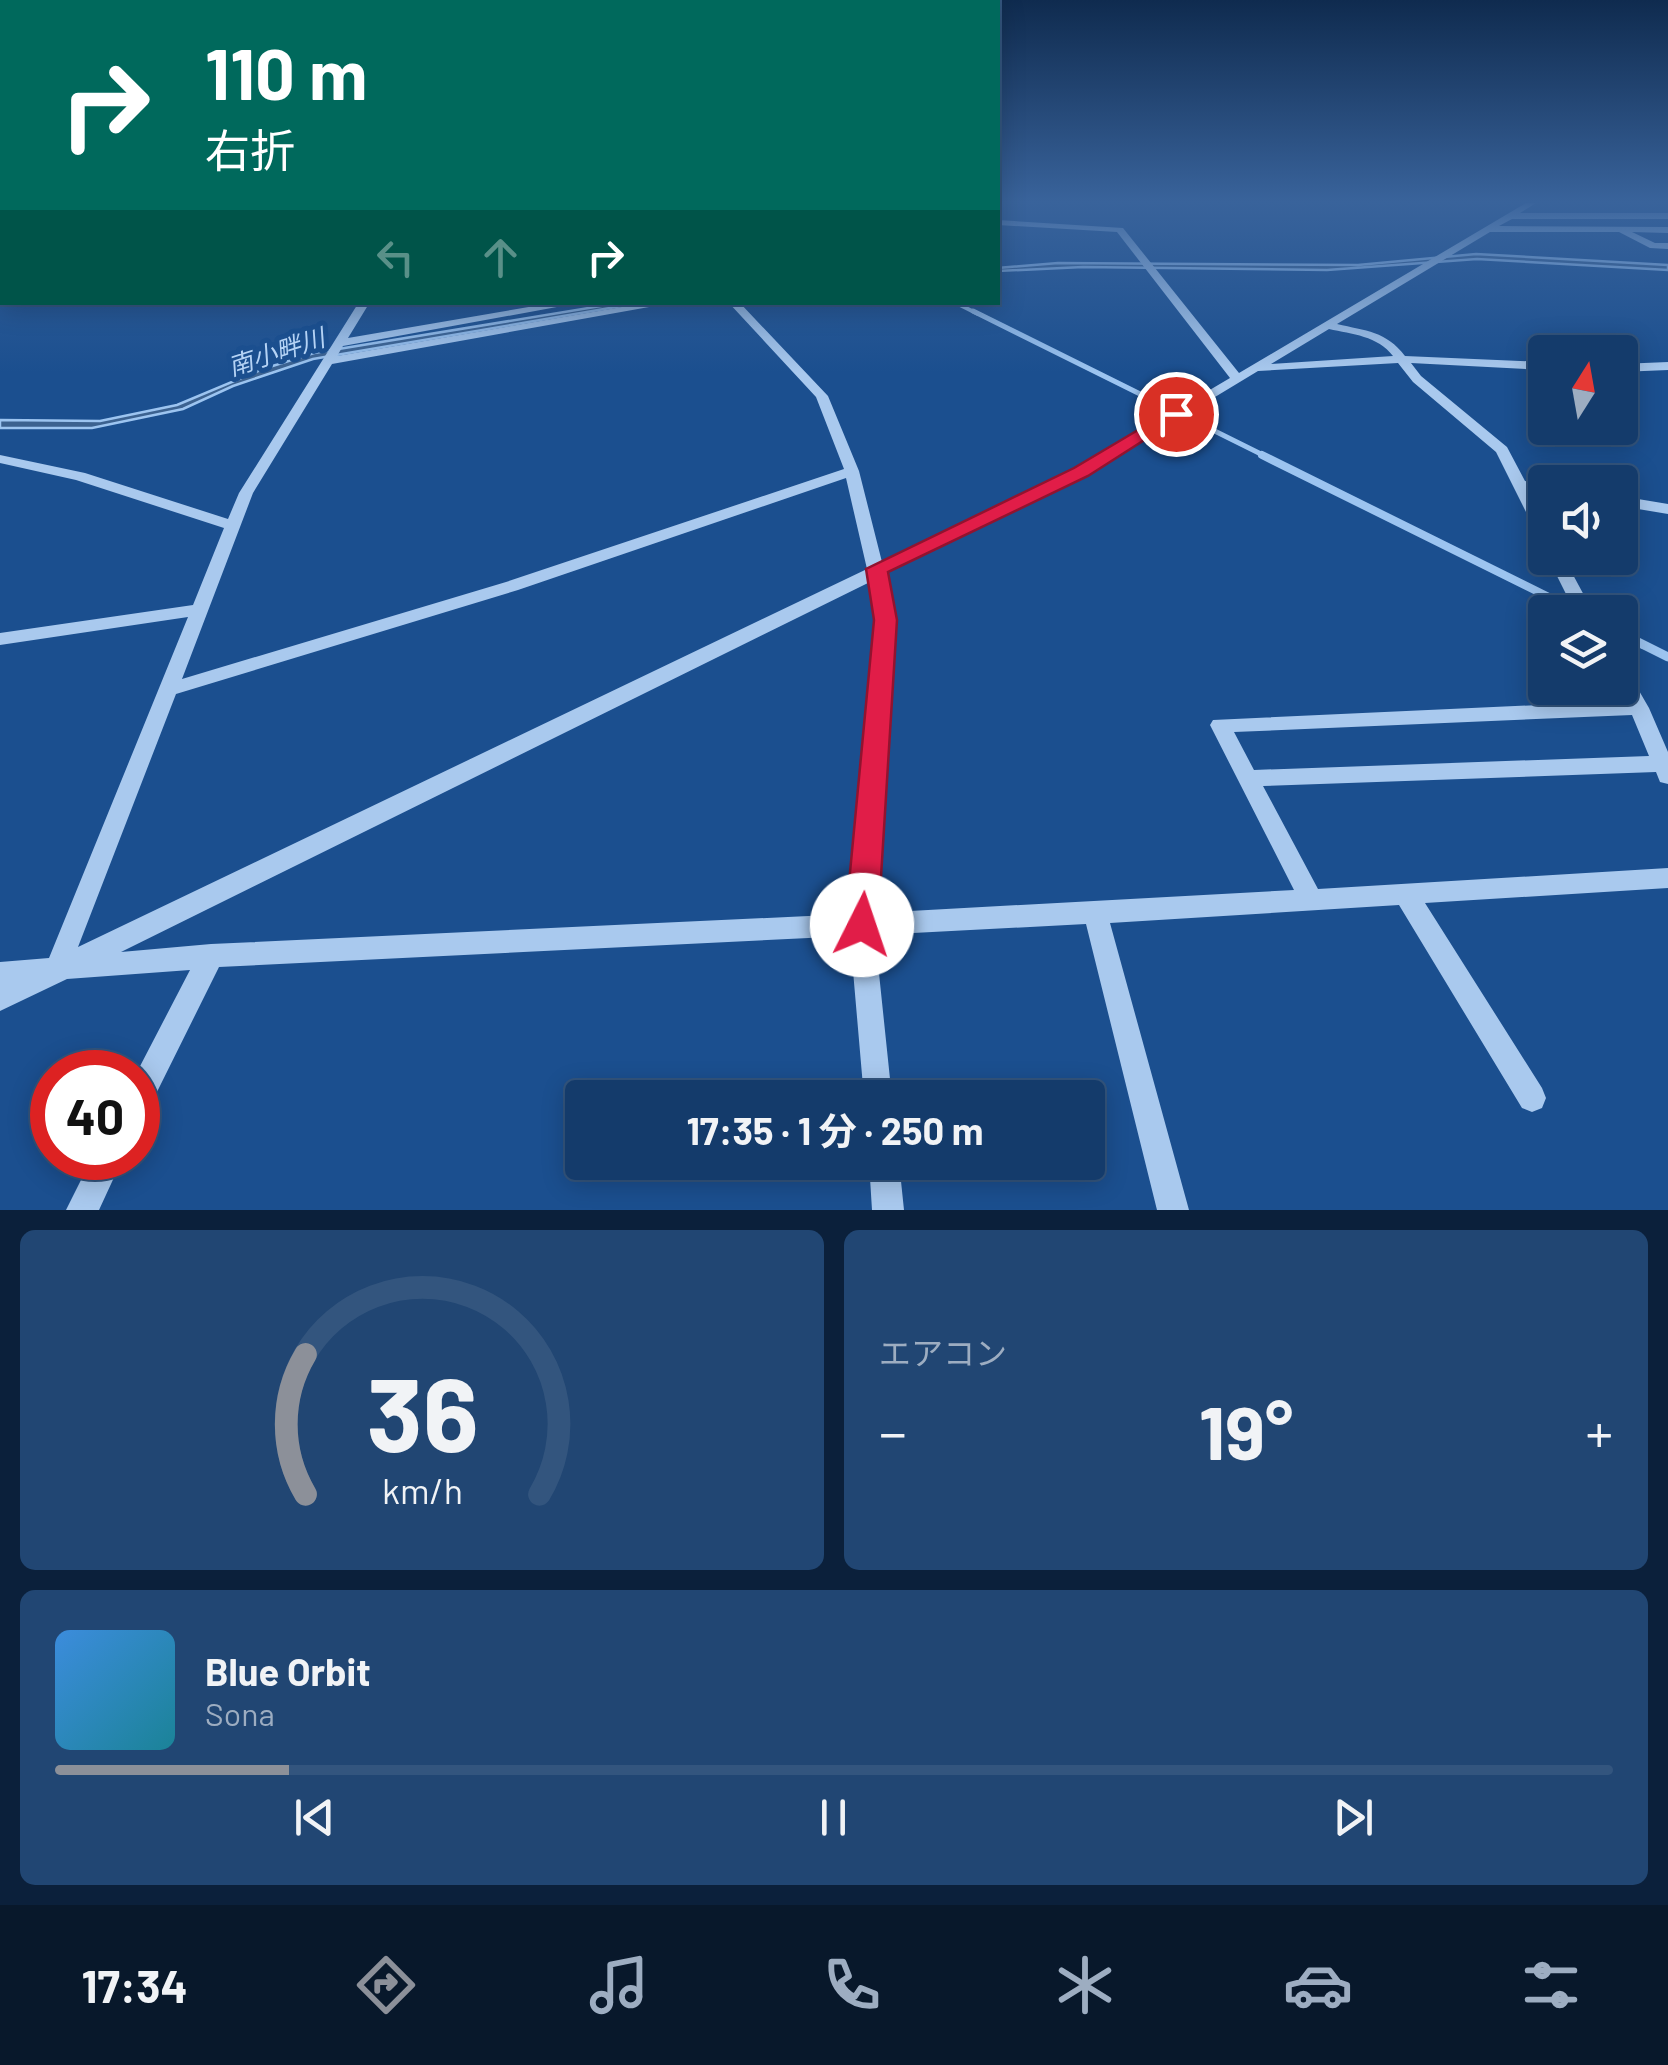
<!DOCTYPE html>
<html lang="ja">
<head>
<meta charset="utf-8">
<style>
	body { margin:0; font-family:Barlow,"Noto Sans JP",sans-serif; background:#214673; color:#f1f3f6; height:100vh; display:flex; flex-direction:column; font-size:38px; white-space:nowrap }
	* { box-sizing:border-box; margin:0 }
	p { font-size:32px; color:#9dadc1 }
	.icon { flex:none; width:55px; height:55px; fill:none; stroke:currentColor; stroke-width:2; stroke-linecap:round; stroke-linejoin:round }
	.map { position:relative; height:1210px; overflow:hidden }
	.side { display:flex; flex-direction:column; gap:20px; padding:20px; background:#0b203b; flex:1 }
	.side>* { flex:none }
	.guide { position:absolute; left:0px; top:0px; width:1000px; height:305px; box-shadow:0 5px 25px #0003,0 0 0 2px #33557e; background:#00695c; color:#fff; overflow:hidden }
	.needle { width:65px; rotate:11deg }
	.fabs { position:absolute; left:1528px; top:335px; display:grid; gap:20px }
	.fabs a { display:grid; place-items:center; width:110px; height:110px; border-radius:10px; background:#143b6b; box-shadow:0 5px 25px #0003,0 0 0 2px #33557e; font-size:50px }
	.speed { position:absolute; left:30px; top:1050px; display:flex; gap:20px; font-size:50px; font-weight:700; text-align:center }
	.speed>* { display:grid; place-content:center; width:130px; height:130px; border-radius:50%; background:#143b6b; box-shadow:0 5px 25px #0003,0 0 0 2px #33557e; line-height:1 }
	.speed .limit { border:15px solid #d22; background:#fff; color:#111 }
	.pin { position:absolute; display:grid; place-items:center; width:85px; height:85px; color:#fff; margin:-42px; border:5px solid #fff; border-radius:50%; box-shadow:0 2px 10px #0007 }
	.me { position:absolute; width:110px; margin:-55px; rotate:4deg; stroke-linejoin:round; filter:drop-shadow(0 0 8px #0008) }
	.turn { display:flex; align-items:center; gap:35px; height:210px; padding:0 40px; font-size:45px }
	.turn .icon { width:130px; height:130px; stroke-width:2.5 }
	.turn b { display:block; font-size:70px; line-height:85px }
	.lanes { display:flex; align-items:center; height:95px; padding:0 40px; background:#0003; justify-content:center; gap:50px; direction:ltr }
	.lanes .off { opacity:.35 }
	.big { font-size:75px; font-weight:700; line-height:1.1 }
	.side .tile { flex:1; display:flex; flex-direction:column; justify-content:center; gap:15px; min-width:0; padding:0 35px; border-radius:15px; background:#214673 }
	.side .dial { align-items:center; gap:0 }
	.dial svg { height:260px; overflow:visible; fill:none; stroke:#33557e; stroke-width:7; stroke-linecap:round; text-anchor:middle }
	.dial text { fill:#f1f3f6; stroke:none }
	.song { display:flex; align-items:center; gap:30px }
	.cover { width:120px; height:120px; border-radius:15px; background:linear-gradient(135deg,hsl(210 70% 55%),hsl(190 70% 35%)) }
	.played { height:10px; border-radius:5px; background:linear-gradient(90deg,#8c9099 15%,#33557e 15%) }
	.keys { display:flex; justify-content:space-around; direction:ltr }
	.heat { display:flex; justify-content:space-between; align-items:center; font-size:55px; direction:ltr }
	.side .tiles { flex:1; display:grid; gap:20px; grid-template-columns:1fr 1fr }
	.tile:last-child { grid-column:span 2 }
	.trip { position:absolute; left:565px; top:1080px; width:540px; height:100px; border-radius:10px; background:#143b6b; box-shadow:0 5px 25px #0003,0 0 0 2px #33557e; font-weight:700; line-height:100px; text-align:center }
	.tab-bar { display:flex; height:160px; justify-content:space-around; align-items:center; background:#08182b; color:#9dadc1 }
	.tab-bar .icon { width:70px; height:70px }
	.tab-bar .current { color:#8c9099 }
	.tab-bar b { font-size:45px; color:#f1f3f6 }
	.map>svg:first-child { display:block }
	.water { fill:#3c6290; stroke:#9cc4f0; stroke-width:2.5 }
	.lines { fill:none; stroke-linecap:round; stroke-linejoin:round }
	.stream-far3 { stroke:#9cc4f0; stroke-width:4 }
	.stream-far2 { stroke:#9cc4f0; stroke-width:5 }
	.stream-far1 { stroke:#9cc4f0; stroke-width:8 }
	.stream { stroke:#9cc4f0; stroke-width:9 }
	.minor { fill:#a9c9ee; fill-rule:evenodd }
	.route { fill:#e11d48; stroke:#92132f; stroke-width:2.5 }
	.labels { text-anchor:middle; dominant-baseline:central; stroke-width:10; stroke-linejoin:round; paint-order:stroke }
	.far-water-label { font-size:25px; font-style:italic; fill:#b5d3f5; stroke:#1b4f8f }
</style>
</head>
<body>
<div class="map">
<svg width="1668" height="1210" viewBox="0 0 1668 1210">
	<rect width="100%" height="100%" fill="#1b4f8f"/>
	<path class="water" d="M1476,254L1668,265V270L1477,259L1327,270L1083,267L998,271V268L1058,263L1358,265Z
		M619,303H639L313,359L233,386L183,409L92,428H0V420L100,421L177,405L263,369L314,353Z"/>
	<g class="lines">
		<path class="stream-far3" d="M954,302L978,314"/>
		<path class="stream-far2" d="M973,311L1267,457"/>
		<path class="stream-far1" d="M1262,455L1579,612
			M1620,633L1643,645"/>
		<path class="stream" d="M1638,642L1668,657"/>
		<path class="minor" d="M1526,203H1536L1520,213H1668V219H1512L1499,226L1668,227V233L1632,232L1655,243H1668V249L1650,248L1619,232H1490L1337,324C1366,331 1386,331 1405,356L1545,362V370L1411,363L1421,376L1507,447L1525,481L1545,485V493L1530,491L1545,519V539L1537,534L1496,452L1413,382L1398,363L1258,371L1086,475L885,574L894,610L874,913L1294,890L1210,725L1213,720L1625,701L1617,688H1620V668L1627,670L1649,708L1668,752V784L1660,782L1656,772L1263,786L1318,889L1668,868V888L1425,903L1542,1088L1546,1098L1542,1108L1532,1112L1522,1108L1399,905L1110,923L1189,1210H1157L1086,924L875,935L892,1098H864L850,936L219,967L148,1110L138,1114L137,1072L190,970L67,979L0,1011V962L49,958L188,617L0,645V633L193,605L224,528L76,480L0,463V455L85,473L228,519L239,493L359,302H370L348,338L558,302H584L343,346L337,356L651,302H677L332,364L253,493L182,679L506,582L844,469L816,397L728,302H739L828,396L859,471L882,562L1076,469L1230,378L1117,232L998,225V220L1123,228L1239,373ZM1329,329C1352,334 1378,336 1393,356L1271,364ZM846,478L867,569L78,947L176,694L518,590ZM870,582L876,610L850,914L211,944L121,952ZM1632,715L1649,756L1254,770L1234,732Z
			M1668,362V370L1620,372V364Z
			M1620,496L1668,504V514L1620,506Z
			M1548,558H1564L1593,612H1575Z
			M92,1158H123L99,1210H66Z
			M869,1162H899L904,1210H872Z"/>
	</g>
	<linearGradient id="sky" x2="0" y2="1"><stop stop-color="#0f2b4f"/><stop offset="0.54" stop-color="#39639b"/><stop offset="1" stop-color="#39639b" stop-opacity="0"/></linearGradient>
	<rect width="1668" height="373" fill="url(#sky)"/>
	<path class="route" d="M1170,411L1185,414L1088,476L888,572L897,620L878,925L873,936L862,940L850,936L845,925L874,620L866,569L1074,468Z"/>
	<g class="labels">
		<g class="far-water-label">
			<text transform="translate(276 351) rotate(-18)">南小畔川</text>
		</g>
	</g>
</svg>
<div class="fabs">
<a><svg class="needle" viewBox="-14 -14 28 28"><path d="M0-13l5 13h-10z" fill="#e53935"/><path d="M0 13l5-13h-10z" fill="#9dadc1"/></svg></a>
<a><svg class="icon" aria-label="sound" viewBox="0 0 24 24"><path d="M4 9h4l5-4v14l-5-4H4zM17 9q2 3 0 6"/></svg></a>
<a><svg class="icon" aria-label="layers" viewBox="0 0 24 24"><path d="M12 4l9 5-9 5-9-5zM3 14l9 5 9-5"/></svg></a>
</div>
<div class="speed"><div class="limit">40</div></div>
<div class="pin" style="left:1176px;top:414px;background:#d93025"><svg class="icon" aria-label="arrive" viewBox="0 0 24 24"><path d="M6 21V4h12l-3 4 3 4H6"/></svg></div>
<svg class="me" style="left:862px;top:925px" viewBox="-20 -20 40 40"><circle r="19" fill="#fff"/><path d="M0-13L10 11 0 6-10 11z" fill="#e11d48"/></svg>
<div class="trip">17:35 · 1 分 · 250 m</div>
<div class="guide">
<div class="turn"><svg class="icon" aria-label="right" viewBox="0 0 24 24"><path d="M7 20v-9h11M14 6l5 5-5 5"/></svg><div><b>110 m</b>右折</div></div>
<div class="lanes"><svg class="icon off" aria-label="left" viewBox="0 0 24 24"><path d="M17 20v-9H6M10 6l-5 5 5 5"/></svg><svg class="icon off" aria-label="ahead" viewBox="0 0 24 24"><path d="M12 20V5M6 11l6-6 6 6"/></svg><svg class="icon" aria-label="right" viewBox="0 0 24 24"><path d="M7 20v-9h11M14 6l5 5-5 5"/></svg></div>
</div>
</div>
<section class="side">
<div class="tiles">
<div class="tile dial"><svg viewBox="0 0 100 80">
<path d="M14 69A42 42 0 1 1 86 69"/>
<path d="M14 69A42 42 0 0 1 14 26" stroke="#8c9099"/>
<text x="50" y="56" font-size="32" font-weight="700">36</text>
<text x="50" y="72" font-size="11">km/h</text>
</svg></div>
<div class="tile"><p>エアコン</p>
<div class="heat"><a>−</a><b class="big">19°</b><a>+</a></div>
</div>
<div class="tile">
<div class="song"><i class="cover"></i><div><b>Blue Orbit</b><p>Sona</p></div></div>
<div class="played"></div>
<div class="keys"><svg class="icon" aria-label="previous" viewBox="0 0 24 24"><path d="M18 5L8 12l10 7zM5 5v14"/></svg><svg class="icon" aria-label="pause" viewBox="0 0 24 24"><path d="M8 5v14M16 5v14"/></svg><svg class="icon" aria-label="next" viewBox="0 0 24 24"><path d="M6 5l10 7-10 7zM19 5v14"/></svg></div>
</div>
</div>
</section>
<nav class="tab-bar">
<b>17:34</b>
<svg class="icon current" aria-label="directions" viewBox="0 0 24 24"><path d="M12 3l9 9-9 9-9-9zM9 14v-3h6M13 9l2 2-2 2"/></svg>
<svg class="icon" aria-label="music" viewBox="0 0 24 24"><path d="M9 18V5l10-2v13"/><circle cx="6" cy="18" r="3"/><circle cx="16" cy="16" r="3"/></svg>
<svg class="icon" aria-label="phone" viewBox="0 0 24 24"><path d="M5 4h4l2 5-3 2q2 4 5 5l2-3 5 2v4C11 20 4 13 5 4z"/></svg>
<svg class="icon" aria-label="climate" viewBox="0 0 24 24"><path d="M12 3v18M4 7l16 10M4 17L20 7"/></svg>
<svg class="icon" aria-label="car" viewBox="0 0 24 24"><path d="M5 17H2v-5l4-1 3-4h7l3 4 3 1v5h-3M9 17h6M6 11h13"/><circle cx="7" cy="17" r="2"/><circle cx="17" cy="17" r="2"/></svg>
<svg class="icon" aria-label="filters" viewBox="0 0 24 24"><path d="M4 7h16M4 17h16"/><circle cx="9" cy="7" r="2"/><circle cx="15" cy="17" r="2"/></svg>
</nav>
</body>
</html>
